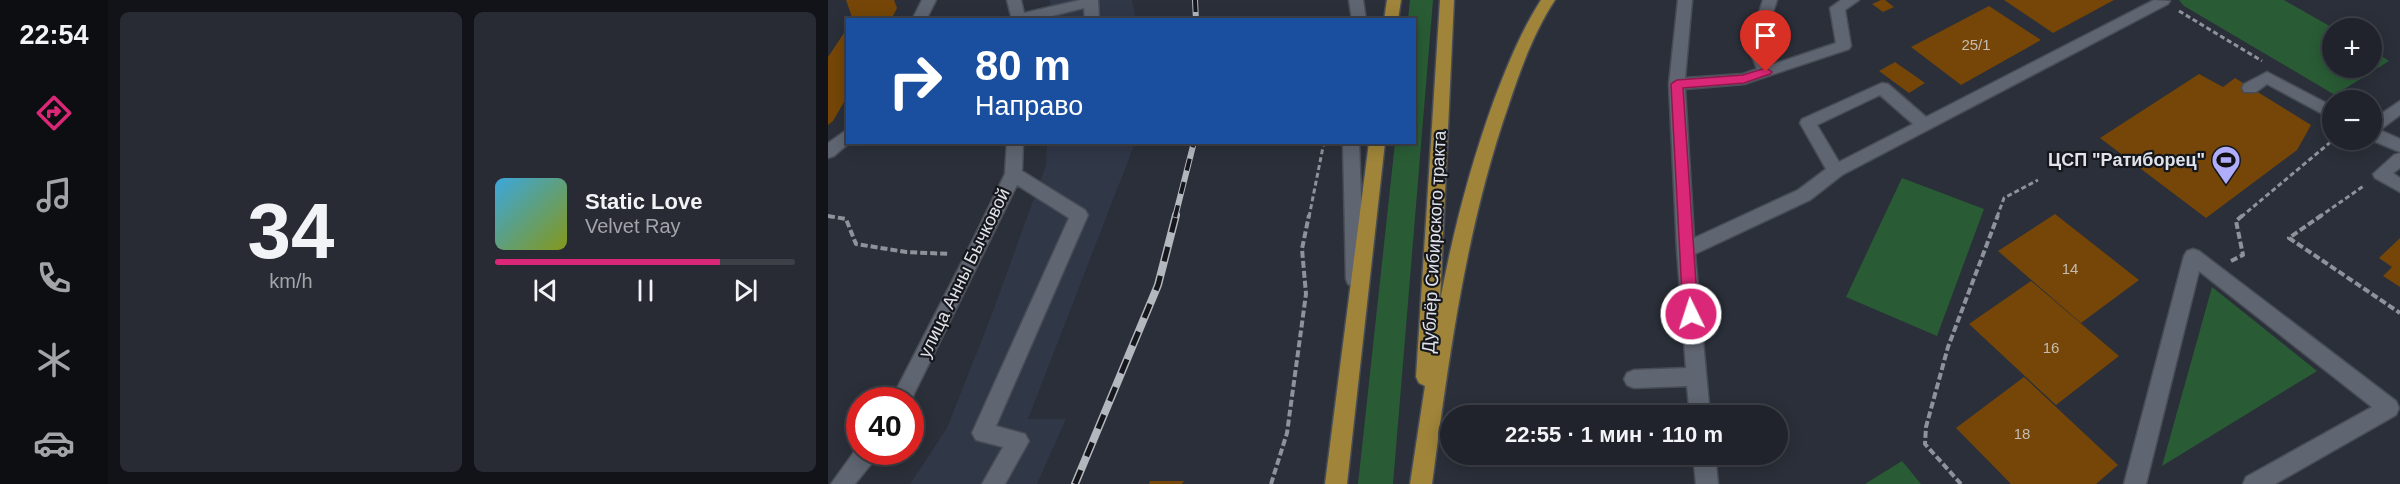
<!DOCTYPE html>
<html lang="ru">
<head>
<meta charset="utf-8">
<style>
	body { margin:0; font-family:Helvetica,sans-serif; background:#282b33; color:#f1f3f6; height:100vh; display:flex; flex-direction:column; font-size:22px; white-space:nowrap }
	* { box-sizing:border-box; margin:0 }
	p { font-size:20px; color:#a2a4a9 }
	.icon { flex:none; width:33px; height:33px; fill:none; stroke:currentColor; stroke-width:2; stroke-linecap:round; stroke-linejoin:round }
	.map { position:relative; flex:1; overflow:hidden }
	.drawer { display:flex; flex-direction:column; gap:12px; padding:12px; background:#121318; width:720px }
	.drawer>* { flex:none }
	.hud { position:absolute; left:18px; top:18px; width:570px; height:126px; border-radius:0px; box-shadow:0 3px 15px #0003,0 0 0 2px #3d4047; background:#1a4fa0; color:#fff; overflow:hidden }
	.buttons { position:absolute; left:1494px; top:18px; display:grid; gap:12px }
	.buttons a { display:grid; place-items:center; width:60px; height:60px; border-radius:50%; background:#20232b; box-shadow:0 3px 15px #0003,0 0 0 2px #3d4047; font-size:30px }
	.speed { position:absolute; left:18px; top:387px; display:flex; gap:12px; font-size:30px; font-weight:700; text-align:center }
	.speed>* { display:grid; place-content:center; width:78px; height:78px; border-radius:50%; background:#20232b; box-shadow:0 3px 15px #0003,0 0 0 2px #3d4047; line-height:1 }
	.speed .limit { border:9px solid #d22; background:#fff; color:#111 }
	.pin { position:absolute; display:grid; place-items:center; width:51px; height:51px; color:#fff; margin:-62px -26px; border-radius:50% 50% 50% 0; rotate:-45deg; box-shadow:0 0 6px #0007 }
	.pin .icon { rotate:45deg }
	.me { position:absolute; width:66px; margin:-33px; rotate:356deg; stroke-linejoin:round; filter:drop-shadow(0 0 4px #0008) }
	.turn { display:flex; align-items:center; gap:21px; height:126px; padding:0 30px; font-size:27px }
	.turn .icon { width:78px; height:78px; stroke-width:2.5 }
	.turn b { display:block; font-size:42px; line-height:51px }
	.drawer .card { flex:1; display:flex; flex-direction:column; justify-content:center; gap:9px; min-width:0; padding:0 21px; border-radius:9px; background:#282b33 }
	.drawer .dial { align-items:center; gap:0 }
	.dial b { font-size:78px; line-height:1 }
	.song { display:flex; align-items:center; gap:18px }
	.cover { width:72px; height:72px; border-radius:9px; background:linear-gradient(135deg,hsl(200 70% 55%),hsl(70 70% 35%)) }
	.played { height:6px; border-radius:3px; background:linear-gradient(90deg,#db2777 75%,#3d4047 75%) }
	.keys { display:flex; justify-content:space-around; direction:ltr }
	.drawer .tiles { flex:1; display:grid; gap:12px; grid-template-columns:repeat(2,1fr) }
	.trip { position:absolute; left:612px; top:405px; width:348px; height:60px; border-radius:30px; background:#20232b; box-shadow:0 3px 15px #0003,0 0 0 2px #3d4047; font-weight:700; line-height:60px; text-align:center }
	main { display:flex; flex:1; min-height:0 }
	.dock { display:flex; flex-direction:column; width:108px; justify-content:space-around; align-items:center; background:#0d0e11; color:#a2a4a9 }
	.dock .icon { width:42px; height:42px }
	.dock .selected { color:#db2777 }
	.dock b { font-size:27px; color:#f1f3f6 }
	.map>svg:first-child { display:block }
	.built { fill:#303747 }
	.green { fill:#295c35 }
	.building { fill:#754607 }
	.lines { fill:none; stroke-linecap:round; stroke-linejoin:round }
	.minor-casing { stroke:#484c55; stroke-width:3 }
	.major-casing { stroke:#484c55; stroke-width:3 }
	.path-far1 { stroke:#8e929a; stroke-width:3; stroke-dasharray:5 3; stroke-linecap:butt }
	.path { stroke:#8e929a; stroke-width:4; stroke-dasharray:7 3; stroke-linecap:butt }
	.minor { fill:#5f6571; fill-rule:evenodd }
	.major { fill:#9f8439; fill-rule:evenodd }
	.rail-far1-casing { stroke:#b3b8bf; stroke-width:6 }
	.rail-casing { stroke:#b3b8bf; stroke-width:8 }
	.rail-far1 { stroke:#15171c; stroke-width:4; stroke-dasharray:12; stroke-linecap:butt }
	.rail { stroke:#15171c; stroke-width:5; stroke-dasharray:15; stroke-linecap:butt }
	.route { fill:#db2777; stroke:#8e194d; stroke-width:1.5 }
	.labels { text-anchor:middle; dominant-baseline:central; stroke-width:4.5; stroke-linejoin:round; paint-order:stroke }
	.number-label { font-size:15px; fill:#c5bcb1 }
	.poi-label { font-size:18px; font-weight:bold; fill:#e0e4ea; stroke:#15171c; text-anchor:end }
	.street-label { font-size:18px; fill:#e0e4ea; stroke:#15171c }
</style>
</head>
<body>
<main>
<nav class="dock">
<b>22:54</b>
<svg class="icon selected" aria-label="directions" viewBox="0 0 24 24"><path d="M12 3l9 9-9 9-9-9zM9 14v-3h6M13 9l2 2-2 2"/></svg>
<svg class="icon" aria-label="music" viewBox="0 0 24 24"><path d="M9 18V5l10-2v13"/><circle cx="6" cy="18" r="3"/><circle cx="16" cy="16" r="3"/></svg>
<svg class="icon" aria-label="phone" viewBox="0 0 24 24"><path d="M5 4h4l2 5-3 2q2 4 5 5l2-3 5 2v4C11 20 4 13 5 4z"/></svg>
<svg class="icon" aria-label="climate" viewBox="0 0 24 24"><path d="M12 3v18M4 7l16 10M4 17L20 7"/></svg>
<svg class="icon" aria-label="car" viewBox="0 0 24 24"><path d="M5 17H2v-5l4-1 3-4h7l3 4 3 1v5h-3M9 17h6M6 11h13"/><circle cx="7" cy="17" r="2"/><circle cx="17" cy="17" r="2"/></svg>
</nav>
<section class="drawer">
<div class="tiles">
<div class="card dial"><b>34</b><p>km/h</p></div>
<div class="card">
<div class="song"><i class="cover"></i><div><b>Static Love</b><p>Velvet Ray</p></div></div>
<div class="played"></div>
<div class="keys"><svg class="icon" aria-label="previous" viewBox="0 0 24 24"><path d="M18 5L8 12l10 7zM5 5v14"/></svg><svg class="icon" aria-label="pause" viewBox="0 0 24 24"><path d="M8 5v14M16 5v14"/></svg><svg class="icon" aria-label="next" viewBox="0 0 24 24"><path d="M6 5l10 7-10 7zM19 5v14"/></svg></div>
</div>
</div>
</section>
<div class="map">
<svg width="1572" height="484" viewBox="0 0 1572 484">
	<rect width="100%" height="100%" fill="#2a2f39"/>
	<path class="built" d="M222,0H304L308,19H224Z
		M219,143H307L200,419H238L209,484H82L119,428L164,314L218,165Z"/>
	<path class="green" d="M582,0H605L565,484H530L567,143L586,142V20L580,19Z
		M1351,0H1456L1505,28L1504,68H1544V50L1561,61L1507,95L1356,6Z
		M1074,178L1156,209L1109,336L1018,297Z
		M1384,287L1489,371L1334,466Z
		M1074,461L1093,484H1037Z"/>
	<path class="building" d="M18,0H66L69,8L63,20H25Z
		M1053,0H1057L1066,7L1055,12L1044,4Z
		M1176,0H1286L1225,33Z
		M1161,6L1213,40L1133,85L1083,47Z
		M20,27V95L5,121L0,125V57Z
		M1067,62L1097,83L1081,93L1051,71Z
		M1371,74L1395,87L1407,78L1483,125L1469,150L1378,218L1272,138Z
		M1227,214L1311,280L1253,323L1170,251Z
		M1572,238V287L1555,276L1564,267L1551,258Z
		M1203,281L1291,356L1228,405L1141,324Z
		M1196,377L1290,465L1268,484H1183L1128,428Z
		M322,481H356L354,484H321Z"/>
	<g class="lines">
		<g class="minor-casing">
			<path id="minor" d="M94,0H108L98,20H84Z
				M179,0H193L196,13L252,0H270L271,20H257L256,8L208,20H184Z
				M521,0H535L538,20H524Z
				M850,0H864L857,78L915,74L929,69L920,46L935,0H949L934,46L943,65L1008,43L1002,8L1013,0H1031L1017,10L1023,46L1021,49L916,84L857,89L866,238L970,190L998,169L972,123L974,119L1054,83L1060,84L1098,117L1326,0L1342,1L1340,4L1014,175L982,200L867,254L882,416H862L859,386L806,388L799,385L796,379L799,373L806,370L858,368L849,250L841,84ZM1052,95L1085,124L1011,162L989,125Z
				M1439,72L1504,106V119L1439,84L1428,92H1416L1414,88L1416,84Z
				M1572,101V115L1552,130L1572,139V152L1543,140L1544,120Z
				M20,129V142H22L6,156L0,158V143Z
				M179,142H195L194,171L257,210L260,215L168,426L197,434L201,441L177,484H154L175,447L148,440L144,433L241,218L189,185L82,402L63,400L138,254L177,174Z
				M515,142H531L536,279L534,284L527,287L520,284L518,279Z
				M1572,153V168L1565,173L1572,178V192L1547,178L1545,174L1566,155Z
				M1365,249L1371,251L1568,401L1571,408L1568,415L1447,484H1415L1418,477L1544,407L1371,271L1318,484H1296L1356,256L1359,251Z
				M31,445L32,452H49L47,459L27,484H3Z
				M865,454H887L890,484H868Z"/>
		</g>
		<g class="major-casing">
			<path id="major" d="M559,0H573L570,20H556Z
				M612,0H626L612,301C625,232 642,166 666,100C679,66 693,31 713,0H727C706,32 693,68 681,104C638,227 621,356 604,484H582L597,386L591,383L588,377Z
				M541,142H557L519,484H497Z"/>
		</g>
		<path class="path-far1" d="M1351,11L1434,61
			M0,216L5,217
			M481,217L496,142
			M1169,217L1176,198L1210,180
			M1413,217L1505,140
			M1491,217L1537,185"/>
		<path class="path" d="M1494,215L1461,238L1572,313
			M0,216L18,219L28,244L78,252L122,254
			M1403,261L1415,255L1408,221L1415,215
			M443,484L459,433L478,294L474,249L481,215
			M1133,484L1097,444L1098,427L1120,347L1170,215"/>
		<use href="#minor" class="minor"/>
		<use href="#major" class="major"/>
		<g class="rail-far1-casing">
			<path id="rail-far1" d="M367,0L368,20
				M347,217L366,142"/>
		</g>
		<g class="rail-casing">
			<path id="rail" d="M247,484L330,285L348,215"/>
		</g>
		<use href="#rail-far1" class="rail-far1"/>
		<use href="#rail" class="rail"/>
	</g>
	<path class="route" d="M938,68L944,72L942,74L916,83L855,88L870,314L868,318L863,320L858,318L855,314L843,84L849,80L915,75Z"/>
	<defs>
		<g id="stadium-pin" transform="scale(1.5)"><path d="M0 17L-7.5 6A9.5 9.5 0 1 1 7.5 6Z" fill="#b0adfa" stroke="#15171c"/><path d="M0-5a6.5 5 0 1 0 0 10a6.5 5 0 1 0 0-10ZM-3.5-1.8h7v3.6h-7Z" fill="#111"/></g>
	</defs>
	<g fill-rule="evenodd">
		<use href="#stadium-pin" x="1398" y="160"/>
	</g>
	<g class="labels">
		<g class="number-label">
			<text x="1148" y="44">25/1</text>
			<text x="1242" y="268">14</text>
			<text x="1223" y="347">16</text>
			<text x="1194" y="433">18</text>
		</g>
		<g class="poi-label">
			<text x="1377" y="160">ЦСП "Ратиборец"</text>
		</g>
		<g class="street-label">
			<text transform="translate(606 242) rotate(-87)">Дублёр Сибирского тракта</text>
			<text transform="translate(136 273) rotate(-64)">улица Анны Бычковой</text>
		</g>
	</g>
</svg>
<div class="buttons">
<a>+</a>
<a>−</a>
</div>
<div class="speed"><div class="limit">40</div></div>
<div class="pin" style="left:938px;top:72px;background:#d93025"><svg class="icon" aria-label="arrive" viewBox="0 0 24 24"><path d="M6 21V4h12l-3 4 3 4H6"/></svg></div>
<svg class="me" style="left:863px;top:314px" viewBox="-20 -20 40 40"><circle r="17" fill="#db2777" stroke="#fff" stroke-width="3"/><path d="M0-11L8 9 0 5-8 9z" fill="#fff"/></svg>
<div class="trip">22:55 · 1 мин · 110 m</div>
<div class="hud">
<div class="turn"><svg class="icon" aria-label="right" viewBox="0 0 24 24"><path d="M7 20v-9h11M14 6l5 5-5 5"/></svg><div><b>80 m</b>Направо</div></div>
</div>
</div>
</main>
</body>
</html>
